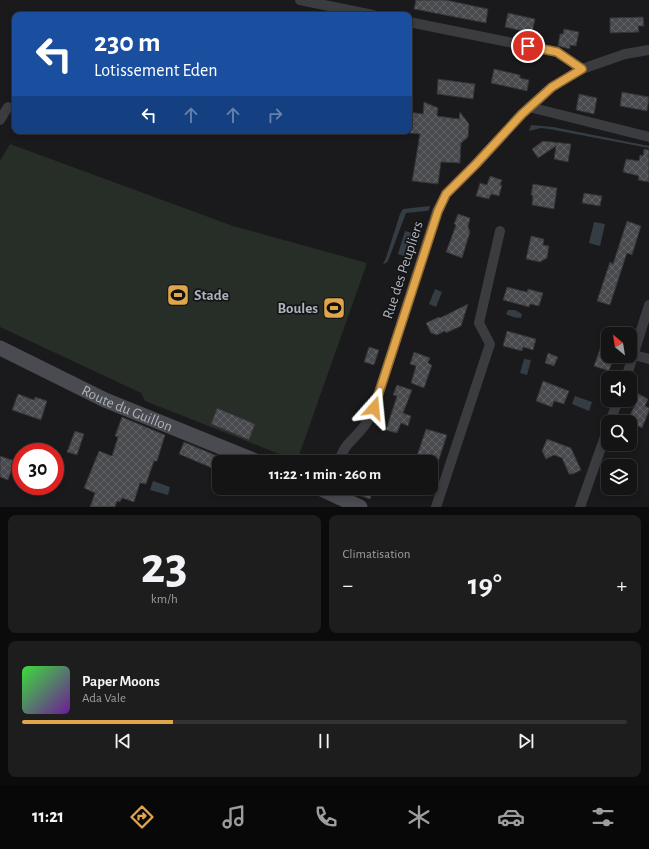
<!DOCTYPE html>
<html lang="fr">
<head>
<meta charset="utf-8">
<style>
	body { margin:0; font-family:"Alegreya Sans",sans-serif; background:#1d1d1e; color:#f1f3f6; height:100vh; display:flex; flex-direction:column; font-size:15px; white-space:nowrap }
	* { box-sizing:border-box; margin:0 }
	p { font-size:13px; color:#9d9ea0 }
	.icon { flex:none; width:22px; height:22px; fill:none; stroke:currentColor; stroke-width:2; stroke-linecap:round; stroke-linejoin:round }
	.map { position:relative; height:507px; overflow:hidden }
	.panel { display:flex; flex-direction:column; gap:8px; padding:8px; background:#0b0b0c; flex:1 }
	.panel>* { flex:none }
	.hud { position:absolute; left:12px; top:12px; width:400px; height:122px; border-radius:8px; box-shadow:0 2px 6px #0003,0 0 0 1px #333334; background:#1a4fa0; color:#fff; overflow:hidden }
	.needle { width:26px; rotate:330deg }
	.tools { position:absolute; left:601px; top:327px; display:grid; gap:8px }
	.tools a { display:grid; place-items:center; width:36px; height:36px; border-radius:8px; background:#141415; box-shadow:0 2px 6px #0003,0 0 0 1px #333334; font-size:20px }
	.speed { position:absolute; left:12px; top:443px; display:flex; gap:8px; font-size:20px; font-weight:700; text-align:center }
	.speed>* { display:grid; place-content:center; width:52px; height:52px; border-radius:50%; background:#141415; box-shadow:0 2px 6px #0003,0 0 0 1px #333334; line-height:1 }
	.speed .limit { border:6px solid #d22; background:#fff; color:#111 }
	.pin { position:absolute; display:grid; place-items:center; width:34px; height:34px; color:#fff; margin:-17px; border:2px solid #fff; border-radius:50%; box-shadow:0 1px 4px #0007 }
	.me { position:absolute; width:44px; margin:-22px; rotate:18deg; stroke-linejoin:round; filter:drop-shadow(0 0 3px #0008) }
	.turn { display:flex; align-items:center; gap:14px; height:84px; padding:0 16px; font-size:18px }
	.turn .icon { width:52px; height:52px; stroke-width:2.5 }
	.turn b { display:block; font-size:28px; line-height:34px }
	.lanes { display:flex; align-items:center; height:38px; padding:0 16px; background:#0003; justify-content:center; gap:20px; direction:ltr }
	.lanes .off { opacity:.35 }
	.big { font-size:30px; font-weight:700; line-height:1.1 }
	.panel .widget { flex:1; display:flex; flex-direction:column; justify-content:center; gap:6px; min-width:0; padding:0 14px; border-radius:8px; background:#1d1d1e }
	.panel .dial { align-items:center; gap:0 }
	.dial b { font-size:52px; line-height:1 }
	.song { display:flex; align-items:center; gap:12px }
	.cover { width:48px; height:48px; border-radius:6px; background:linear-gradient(135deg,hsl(120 70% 55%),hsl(280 70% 35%)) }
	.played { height:4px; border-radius:2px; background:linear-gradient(90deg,#e1a54c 25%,#333334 25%) }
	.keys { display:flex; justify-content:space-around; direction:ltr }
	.heat { display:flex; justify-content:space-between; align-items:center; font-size:22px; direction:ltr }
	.panel .tiles { flex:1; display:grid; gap:8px; grid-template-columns:1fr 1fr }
	.widget:last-child { grid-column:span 2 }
	.trip { position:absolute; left:212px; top:455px; width:226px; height:40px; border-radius:8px; background:#141415; box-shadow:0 2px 6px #0003,0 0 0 1px #333334; font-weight:700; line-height:40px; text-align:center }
	.dock { display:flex; height:64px; justify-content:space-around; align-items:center; background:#080808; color:#9d9ea0 }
	.dock .icon { width:28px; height:28px }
	.dock .current { color:#e1a54c }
	.dock b { font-size:18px; color:#f1f3f6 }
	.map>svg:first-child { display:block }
	.pitch { fill:#262e27 }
	.water { fill:#343d44 }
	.building { fill:url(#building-cross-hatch); stroke:#343437 }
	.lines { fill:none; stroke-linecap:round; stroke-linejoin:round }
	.street { stroke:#3b3c40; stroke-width:10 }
	.secondary { stroke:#494b50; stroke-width:15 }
	.route-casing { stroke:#926b31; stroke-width:10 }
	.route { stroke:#e1a54c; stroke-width:7 }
	.labels { text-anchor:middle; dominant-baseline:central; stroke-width:3.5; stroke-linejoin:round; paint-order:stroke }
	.street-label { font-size:15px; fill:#adb2ba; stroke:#151517 }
	.poi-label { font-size:15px; font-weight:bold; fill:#adb2ba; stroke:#151517; text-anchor:start }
</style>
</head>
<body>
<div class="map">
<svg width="649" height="507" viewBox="0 0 649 507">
	<defs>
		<pattern id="building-cross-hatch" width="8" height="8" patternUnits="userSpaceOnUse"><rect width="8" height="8" fill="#494a4e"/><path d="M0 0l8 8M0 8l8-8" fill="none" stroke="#616265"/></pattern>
	</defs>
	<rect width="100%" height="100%" fill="#1a1a1c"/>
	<path class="pitch" d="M10,144L233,226L367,263L297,461L145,401L141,393L0,327V161Z"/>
	<path class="water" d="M531,125L553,127L649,146V148L549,129L541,128L529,131Z
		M430,206L429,210L426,211L406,213L388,261L386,263L383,264L386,258L400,214L403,209Z
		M594,222L605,224L600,246L589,243Z
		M405,231L416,234L409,258L398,254Z
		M435,289L442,292L436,307L429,304Z
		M508,310H515L522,314L521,318C515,318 511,317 506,314Z
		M524,359L531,360L527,375L520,373Z
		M575,396L592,402L589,411L572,404Z
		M153,481L170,487L168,495L150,490Z"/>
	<path class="building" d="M416,0H446L488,9L486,23L414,9Z
		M508,13L535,19L532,33L505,27Z
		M643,17L644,26H638L639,32L610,33V18Z
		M564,29L579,32L576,46L570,45V49L558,46L560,34H563Z
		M494,69L520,75V78L529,80L527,91L491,83Z
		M438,79L475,84L473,99L437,94Z
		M622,92L649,97L647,111L620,106Z
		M579,94L597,98L594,114L576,110Z
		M424,102L438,108L437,116L459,119L460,112L469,124L468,137L461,143L460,163L441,162L438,184L412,181L420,134L409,133V112L423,114Z
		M543,141L571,144L568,162L554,159L556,146L538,158L532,149Z
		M644,149L649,150V182L638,180L639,176L623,172L626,159L639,161L640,155L643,156Z
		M490,176L502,180L500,185H502L499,196L491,194L489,199L476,196L480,183L487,185Z
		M533,184L557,188L554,209L532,205L533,196L531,195Z
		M584,193L602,196L600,206L582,203Z
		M458,214L470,218L468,227L470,232L462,258L446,252L456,225L454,224Z
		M627,221L641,226L632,255L627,253L610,305L597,301L610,262L613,264Z
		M531,236L544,239L543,245L549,246L547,258L540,262L526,259Z
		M507,287L527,292L528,289L543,293L539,306L530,304L529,307L503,300Z
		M468,304L461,326L446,333L445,331L437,335L431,333L426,323L439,317L440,318Z
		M607,329H608V356H614L609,371L594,366Z
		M507,331L536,339L533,350L523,347L522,351L503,346Z
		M369,347L379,350L374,365L364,362Z
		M414,352L430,358L428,363L432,365L424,388L411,383L416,366L410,364Z
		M548,353L558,357L554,366L545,363Z
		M543,381L569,391L564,404L554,401L552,407L536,401Z
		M397,385L412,390L403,413L411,416L408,426L401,423L397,433L386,430L397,396L393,395Z
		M635,392L648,399L645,406L649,408V411L642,428L627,421L635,405L630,403Z
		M18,394L34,400L35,397L47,401L41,420L12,410Z
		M217,408L255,424L249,440L211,424Z
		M122,417L165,435L157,461H154L146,484L140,483L134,502L122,498L120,502L117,501L115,507H90L95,493L84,488L99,451L112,456L118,437L115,436Z
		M426,429L447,435L438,462H415Z
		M75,431L84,434L77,455L67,452Z
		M547,439L571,448L581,470L573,474H569L562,458L554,455L546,459L542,451Z
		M184,442L222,458L219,462V471L179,454Z
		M0,456L15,461L8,480L0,477Z
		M344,488H374L370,499L347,491L343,489Z"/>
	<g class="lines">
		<path class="street" d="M300,0L373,15
			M409,22L557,52L582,69
			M529,107L649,137
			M0,120L8,107
			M634,355L649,359
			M626,378L649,305
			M610,422L618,400
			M339,462C343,446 351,442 361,430C367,424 370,416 374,408L437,211L446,194L476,164L522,114L552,87L582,69L625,54L649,50
			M436,507L490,344L479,323L500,231
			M580,507L608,428"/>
		<g class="secondary">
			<path id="s1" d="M0,348L105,400L258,462"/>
			<path d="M319,488L360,507"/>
		</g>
	</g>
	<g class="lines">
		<g class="route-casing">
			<path id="route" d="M374,408L438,211L446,194L476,164L522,114L552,87L582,69L557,52L528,46"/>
		</g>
		<use href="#route" class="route"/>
	</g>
	<defs>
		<g id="stadium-square" transform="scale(1.15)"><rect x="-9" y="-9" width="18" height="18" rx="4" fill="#e1a54c" stroke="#151517"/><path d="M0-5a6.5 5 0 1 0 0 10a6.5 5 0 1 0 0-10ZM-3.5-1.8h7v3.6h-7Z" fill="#111"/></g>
	</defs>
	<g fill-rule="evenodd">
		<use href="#stadium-square" x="178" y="295"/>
		<use href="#stadium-square" x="334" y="308"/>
	</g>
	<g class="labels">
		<g class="street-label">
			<text transform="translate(403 270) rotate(-72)">Rue des Peupliers</text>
			<text stroke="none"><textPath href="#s1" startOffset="141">Route du Guillon</textPath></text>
		</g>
		<g class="poi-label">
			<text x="194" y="295">Stade</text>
			<text x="318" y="308" text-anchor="end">Boules</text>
		</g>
	</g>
</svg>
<div class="tools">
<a><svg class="needle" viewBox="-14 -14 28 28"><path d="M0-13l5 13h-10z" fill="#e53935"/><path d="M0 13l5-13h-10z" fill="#9d9ea0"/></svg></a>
<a><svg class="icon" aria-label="sound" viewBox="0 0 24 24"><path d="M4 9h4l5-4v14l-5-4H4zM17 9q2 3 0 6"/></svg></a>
<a><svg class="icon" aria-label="search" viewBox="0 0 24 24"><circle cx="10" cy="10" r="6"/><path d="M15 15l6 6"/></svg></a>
<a><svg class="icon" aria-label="layers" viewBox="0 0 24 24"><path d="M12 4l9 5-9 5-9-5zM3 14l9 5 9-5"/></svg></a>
</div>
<div class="speed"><div class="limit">30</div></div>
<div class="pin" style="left:528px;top:46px;background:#d93025"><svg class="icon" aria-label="arrive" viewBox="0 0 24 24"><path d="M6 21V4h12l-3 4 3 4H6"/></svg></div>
<svg class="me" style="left:374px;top:408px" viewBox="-20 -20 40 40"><path d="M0-17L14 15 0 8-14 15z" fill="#e1a54c" stroke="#fff" stroke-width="4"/></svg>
<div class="trip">11:22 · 1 min · 260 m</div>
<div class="hud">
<div class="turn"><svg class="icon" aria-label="left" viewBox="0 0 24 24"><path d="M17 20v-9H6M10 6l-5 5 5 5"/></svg><div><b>230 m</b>Lotissement Eden</div></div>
<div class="lanes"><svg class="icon" aria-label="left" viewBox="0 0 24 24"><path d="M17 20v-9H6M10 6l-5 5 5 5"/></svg><svg class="icon off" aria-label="ahead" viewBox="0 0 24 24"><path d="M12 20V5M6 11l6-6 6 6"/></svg><svg class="icon off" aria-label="ahead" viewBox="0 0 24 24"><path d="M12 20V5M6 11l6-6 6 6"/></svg><svg class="icon off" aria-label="right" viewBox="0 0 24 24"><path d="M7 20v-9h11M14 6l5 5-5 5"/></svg></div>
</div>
</div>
<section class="panel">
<div class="tiles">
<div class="widget dial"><b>23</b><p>km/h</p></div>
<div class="widget"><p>Climatisation</p>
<div class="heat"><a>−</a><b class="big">19°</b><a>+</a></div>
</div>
<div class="widget">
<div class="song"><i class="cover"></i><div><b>Paper Moons</b><p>Ada Vale</p></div></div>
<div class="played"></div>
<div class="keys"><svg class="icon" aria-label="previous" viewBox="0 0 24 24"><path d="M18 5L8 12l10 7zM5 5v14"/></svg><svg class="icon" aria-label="pause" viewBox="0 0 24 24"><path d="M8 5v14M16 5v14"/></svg><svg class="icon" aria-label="next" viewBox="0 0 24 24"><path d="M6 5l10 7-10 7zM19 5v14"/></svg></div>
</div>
</div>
</section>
<nav class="dock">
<b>11:21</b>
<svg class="icon current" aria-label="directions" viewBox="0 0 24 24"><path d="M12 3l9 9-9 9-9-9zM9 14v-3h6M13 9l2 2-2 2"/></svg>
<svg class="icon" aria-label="music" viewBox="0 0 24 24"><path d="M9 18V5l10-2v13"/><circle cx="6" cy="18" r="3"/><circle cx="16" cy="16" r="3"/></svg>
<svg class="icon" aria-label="phone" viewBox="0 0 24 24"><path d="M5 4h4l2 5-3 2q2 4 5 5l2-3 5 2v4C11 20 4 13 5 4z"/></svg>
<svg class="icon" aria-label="climate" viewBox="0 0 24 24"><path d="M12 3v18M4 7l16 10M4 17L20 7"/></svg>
<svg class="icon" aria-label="car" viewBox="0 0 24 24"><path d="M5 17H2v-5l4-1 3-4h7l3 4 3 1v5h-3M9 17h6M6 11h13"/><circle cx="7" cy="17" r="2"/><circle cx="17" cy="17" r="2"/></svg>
<svg class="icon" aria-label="filters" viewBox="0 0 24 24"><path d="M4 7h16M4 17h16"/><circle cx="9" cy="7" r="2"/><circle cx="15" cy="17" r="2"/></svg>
</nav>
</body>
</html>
